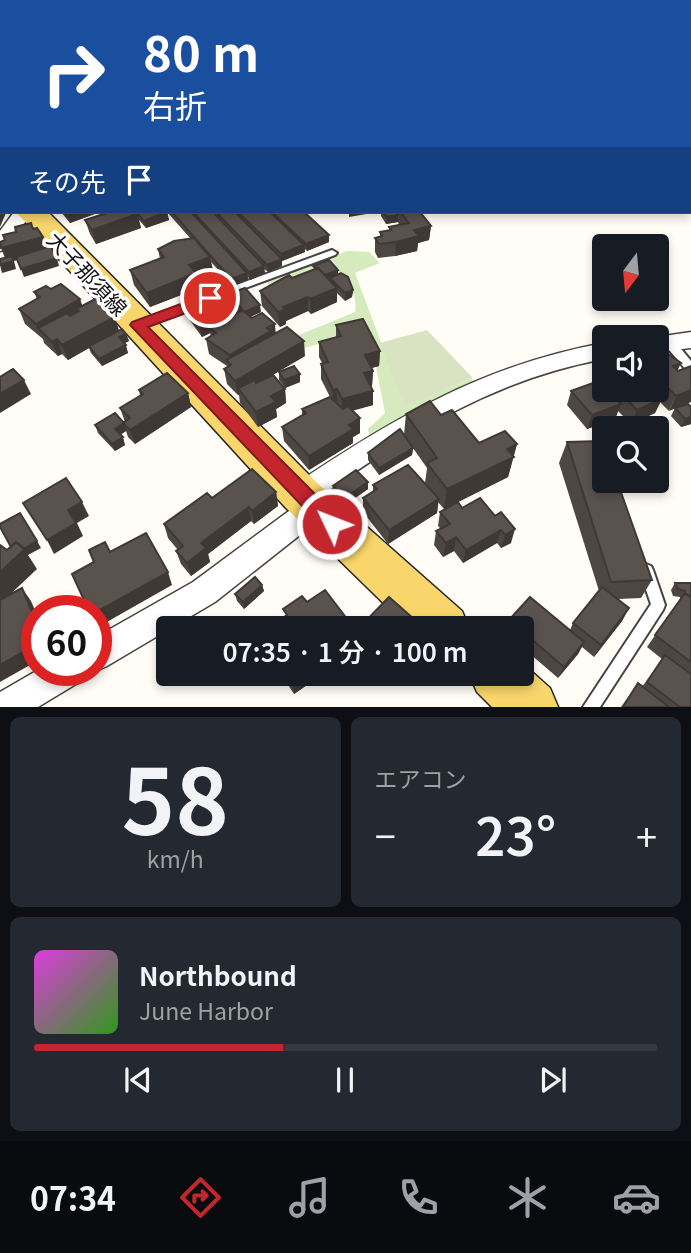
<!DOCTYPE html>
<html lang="ja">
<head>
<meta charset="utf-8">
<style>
	body { margin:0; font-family:Georgia,"Noto Sans JP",serif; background:#242831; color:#f1f3f6; height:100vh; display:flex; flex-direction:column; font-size:26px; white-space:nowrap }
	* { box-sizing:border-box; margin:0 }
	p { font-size:23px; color:#9ea1a6 }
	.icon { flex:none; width:38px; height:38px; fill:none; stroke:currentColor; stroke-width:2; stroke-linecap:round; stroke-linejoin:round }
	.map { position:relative; height:707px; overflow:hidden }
	.panel { display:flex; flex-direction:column; gap:10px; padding:10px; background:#0d0f14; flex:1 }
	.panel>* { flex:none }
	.hud { position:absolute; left:0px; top:0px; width:691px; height:214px; box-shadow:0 4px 10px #0003; background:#1a4fa0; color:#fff; overflow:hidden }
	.needle { width:46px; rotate:196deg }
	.fabs { position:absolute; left:592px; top:234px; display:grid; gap:14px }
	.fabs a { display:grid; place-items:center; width:77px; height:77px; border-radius:7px; background:#171b24; box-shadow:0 4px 10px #0003; font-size:35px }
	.speed { position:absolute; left:21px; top:595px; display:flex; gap:14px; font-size:35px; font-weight:700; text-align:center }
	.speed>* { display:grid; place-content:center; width:91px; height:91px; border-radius:50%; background:#171b24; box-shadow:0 4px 10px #0003; line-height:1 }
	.speed .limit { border:10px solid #d22; background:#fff; color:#111 }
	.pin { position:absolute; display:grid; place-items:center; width:60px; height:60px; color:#fff; margin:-30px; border:4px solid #fff; border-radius:50%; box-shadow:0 2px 7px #0007 }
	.me { position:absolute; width:77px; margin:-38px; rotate:313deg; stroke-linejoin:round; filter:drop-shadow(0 0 5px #0008) }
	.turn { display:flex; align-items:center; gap:24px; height:147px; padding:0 28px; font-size:32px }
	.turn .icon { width:91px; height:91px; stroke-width:2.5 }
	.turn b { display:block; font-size:49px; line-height:60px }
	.then { display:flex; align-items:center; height:66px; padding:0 28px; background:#0003; gap:14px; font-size:26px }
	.big { font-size:52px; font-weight:600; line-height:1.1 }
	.panel .tile { flex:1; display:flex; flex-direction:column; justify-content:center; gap:10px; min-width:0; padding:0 24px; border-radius:10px; background:#242831 }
	.panel .dial { align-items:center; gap:0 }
	.dial b { font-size:91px; line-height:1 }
	.song { display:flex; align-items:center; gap:21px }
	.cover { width:84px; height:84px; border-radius:10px; background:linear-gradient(135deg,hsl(300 70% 55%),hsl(110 70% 35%)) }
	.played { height:7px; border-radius:4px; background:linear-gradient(90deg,#c4262e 40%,#363941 40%) }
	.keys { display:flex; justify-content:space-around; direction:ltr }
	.heat { display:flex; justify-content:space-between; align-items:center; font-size:38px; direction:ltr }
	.panel .tiles { flex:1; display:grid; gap:10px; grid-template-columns:1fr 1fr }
	.tile:last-child { grid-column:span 2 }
	.trip { position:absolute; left:156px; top:616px; width:378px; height:70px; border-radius:7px; background:#171b24; box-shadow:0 4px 10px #0003; font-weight:600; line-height:70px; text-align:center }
	.menu { display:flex; height:112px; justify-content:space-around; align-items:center; background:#090b0e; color:#9ea1a6 }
	.menu .icon { width:49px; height:49px }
	.menu .selected { color:#c4262e }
	.menu b { font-size:32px; color:#f1f3f6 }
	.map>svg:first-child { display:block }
	.green { fill:#d5ebbd }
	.cemetery { fill:#d9e3c4 }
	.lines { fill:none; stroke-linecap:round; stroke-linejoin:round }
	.stream { stroke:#3f96cf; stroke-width:4.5 }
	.lane-casing { stroke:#444; stroke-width:4 }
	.street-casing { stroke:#444; stroke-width:3 }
	.secondary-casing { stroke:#333; stroke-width:3 }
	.primary-casing { stroke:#222; stroke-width:3 }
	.lane { fill:#fff; fill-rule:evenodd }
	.street { fill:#fff; fill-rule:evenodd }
	.secondary { fill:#fff6b0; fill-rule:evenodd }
	.primary { fill:#f9d66b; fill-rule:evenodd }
	.wall { fill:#4d4742 }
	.shaded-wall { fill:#3f3936 }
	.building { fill:#5a524d; stroke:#3f3936; stroke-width:2 }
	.route { fill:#c4262e; stroke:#7f191e; stroke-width:2 }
	.labels { text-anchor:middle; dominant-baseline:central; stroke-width:7; stroke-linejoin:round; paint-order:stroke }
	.street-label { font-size:21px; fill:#111; stroke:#fff }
</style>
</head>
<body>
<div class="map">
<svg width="691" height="707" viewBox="0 0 691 707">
	<rect width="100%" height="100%" fill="#fffdf5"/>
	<path class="green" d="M347,251L369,252L380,263L355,273L405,406L472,377L473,383L419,409L370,440L368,429L385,413L372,346L323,343L304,348L294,337L355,312C358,289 347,281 332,266L269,289L268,282Z"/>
	<path class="cemetery" d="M427,330L472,377L405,407L380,343Z"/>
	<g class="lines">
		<path class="stream" d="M578,0L581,2"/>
		<g class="lane-casing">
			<path id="lane" d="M69,0H75L76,2H70Z
				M690,30H691V34H690Z
				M690,62H691V68H690Z
				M332,250L337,253L335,255L218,298H212L210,296L212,294Z
				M197,300L200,301L202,303L200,305L143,326L138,323L139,321Z
				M669,338L673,339L691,361V372L687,371L665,345L664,342L665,339Z
				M646,564L651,566L653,570L665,605L663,610L600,707H583L651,604L639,570L641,566Z"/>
		</g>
		<g class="street-casing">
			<path id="street" d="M601,0H613L614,2H602Z
				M690,51H691V59H690Z
				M14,212H32L7,249L0,251V231Z
				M691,332V348L656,352V338H650Z
				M604,343V359C492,380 409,433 318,498L324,500L328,508L324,516L215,602L107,666L96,671L94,670L96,637L193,582L297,505L291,503L288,495L291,487C392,419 483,365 604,343Z
				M38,670H86L81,681L38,707H0V692Z"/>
		</g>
		<g class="secondary-casing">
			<path id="secondary" d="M411,0H444L410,2Z
				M2,65V78H0V66Z"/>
		</g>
		<g class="primary-casing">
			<path id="primary" d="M0,98H2V123L0,122Z
				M16,212H48L316,482L462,611L469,628H409L286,508Z
				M522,663L550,688L558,707H492L477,692L469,674H522Z"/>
		</g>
		<use href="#lane" class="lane"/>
		<use href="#street" class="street"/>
		<use href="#secondary" class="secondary"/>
		<use href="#primary" class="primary"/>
	</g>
	<path class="wall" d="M647,0H691V26H690V2H646Z
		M61,212H100L70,223Z
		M110,212H167L169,220L146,228L139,220L141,228L96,244L90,234L85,220Z
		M167,212H304L329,242L307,251L305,249V252L282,261V266L268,272L264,269L265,273L250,280L248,277V280L233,286L211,262L213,271L197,278L199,288L150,307L134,285L130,270L160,259L158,249L190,238Z
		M381,212H420L431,226L429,240L418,243L417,251L395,256L378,258L375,252V238L380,237V232L389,230V227L399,225L398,222L386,224L381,216Z
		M313,266L338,274L353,290L352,297L345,301L337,293V302L311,314L308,311L286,321V324L280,327L262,306L260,291L314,269Z
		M51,289L80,299L82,306L106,309L115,317L119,331L126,334L129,341L124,343L128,353L102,366L91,353L89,348L68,360L62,354L58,356L44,343L43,339L25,324L19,309L37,299L34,292Z
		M229,294L261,312L250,317L276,333L305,356L273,375L285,389L286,403L276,409L277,417L258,427L240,403L239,395H238L227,384L224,369L227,367V366L209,354L206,339L211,336L210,333L202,337L189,319L186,304L230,296Z
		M336,325L380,351L379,366L371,368L373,371L372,386H371L373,405L352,411L360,418V433L353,437V443L309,470L284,441L282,427L302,415V409L330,397L321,379V364L322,363L319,357V342L336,338Z
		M656,348L678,371L691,366L669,411L660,402L655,413L631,424L618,411L615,419L587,429L567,405L571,391L656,390Z
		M604,352V368L597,361L600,353Z
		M279,372L300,374V382L285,388L279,380Z
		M139,390L188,393L191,407L135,444L128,437L126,431L120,435L125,445L115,451L98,433L95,425L125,422L120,408L140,396Z
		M691,407V424L681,427L671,416L675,408Z
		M406,414L441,415L479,443L517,444L508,477L458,502L462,508L480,498L511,543L501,548L497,543L463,563L454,551L443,557L434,545L436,531L441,529L438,526L440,512L457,503L444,509L438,502L437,513L388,544L363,512V498L373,492V485L425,483L427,468L413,448L412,455L379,475L368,460V453L404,435Z
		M567,442L652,580L641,598L618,599L629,608L622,621L594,657L582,647L578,654L558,678L522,647V628H506L509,620L570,630L573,623L599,591L559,463Z
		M368,482V489L345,505L333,493V486Z
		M276,492L278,506L254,524L251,521L208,554L210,562L191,576L181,564L176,551L178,550L168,538L164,524L212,498Z
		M675,583H691V707H621L638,683L642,687L662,659L647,647L680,599V597L673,596L671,590Z
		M262,585L264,591L244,609L237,601L235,594Z
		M281,674H323L294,694Z"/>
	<path class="shaded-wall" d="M48,0H67V2H49Z
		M0,199L2,203V212H5L6,213L0,227Z
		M78,212H100L70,223L67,216Z
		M167,212L169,220L146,228L144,221Z
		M349,212H378L349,217Z
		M137,214L141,228L96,244L92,230Z
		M398,215V222L386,224L387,217Z
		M431,226L429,240L418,243L417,251L395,256L396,242L414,230Z
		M329,235V242L307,251L306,244Z
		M43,237L49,252L14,261L16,269L2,273L0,265L7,263L1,248Z
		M304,245L305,252L282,261V266L268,272L267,265L281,259V254Z
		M210,257L213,271L197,278L199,288L150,307L147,293L189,265Z
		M57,258L59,266L24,277L21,269Z
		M264,266L265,273L250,280L249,272Z
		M338,270V278H330V281L322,276Z
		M247,273L248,280L233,286L231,279Z
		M337,288V302L311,314L310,299Z
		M353,290L352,297L345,301V293Z
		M308,297V311L286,321V324L280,327L278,312L283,307Z
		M80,299L85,314L76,309L79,318L38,328L42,339L36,324Z
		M260,305L261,312L245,319L244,312Z
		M238,306L240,321L209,328L210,333L202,337L199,322Z
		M115,317L119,332L89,346V348L68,360L62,345Z
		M275,324L276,338L233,370L230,355Z
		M126,334L129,341L121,345L119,337Z
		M57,339L62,354L58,356L52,342Z
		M304,341L305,356L241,393L238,388L239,395H238L235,381Z
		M126,345L128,353L102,366L99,359Z
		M380,351L379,366L364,370L365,355Z
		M681,363L674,378L673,366Z
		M373,371L372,386L364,388V373Z
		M300,374V382L285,388L284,380Z
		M24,380L31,394L0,413V394Z
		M691,385V402L669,411L676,396Z
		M285,389L286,403L276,409L277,417L258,427L256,412L271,396Z
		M337,389V404L333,405V390Z
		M373,391V405L342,413V399Z
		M188,393L191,407L135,444L130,430Z
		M662,399L655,413L631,424L637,410Z
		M621,404L615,419L587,429L592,415Z
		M691,417V424L681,427L685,419Z
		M360,418V433L353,437V443L309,470V456Z
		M124,424L126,431L118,436L115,429Z
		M123,437L125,445L115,451L112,444Z
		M517,444L508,477L444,509L447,489L507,449Z
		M413,448L412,455L379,475V468Z
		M368,482V489L345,505V498Z
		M276,492L278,506L254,524L252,511Z
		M439,499L437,513L388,544L389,530Z
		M82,502L89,516L77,523L83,536L54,554L47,540L68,510Z
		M249,507L251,521L208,554L210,562L191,576L187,563L201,543Z
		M515,529L511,543L501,548L505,535Z
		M501,530L497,543L463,563L466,550Z
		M456,537L454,551L443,557L446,543Z
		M37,541L41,548L28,555L37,569L0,604V572L15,554Z
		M168,572L172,585L98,627L96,624V612Z
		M262,585L264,591L244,609L243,602Z
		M22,588L31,601L37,615V624Z
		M629,608L622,621L594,657L601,645Z
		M584,642L578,654L558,678L564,667Z
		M37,644V661L0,682V665Z
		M306,674H323L294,694L293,683Z"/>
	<path class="building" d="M6,0H36L24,2H6Z
		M37,0H56L57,2H38Z
		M84,0H128L130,2H86Z
		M435,0H447L448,2H436Z
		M494,0H499L500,2H472Z
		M648,0H691V8H690V2H649Z
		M64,212H78L67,216Z
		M110,212H135L137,214L92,230L85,220Z
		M136,212H167L144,221Z
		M172,212H191L247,273L231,279Z
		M193,212H213L264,266L249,272Z
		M216,212H235L282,259L267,265Z
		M238,212H270L304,245L281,254Z
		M272,212H304L329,235L306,244Z
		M383,212H398V215L387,217Z
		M400,212H420L431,226L414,230L419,236L396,242L379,244L375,238L382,236L380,232L391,230L389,227L409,223Z
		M31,223L33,229L37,228L43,237L1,248L0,242L5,240L3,235L16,232L15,227Z
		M194,238L210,257L189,265L196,273L147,293L130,270L164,257L158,249L174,241Z
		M51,246L57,258L21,269L16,257Z
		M12,256L13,261L0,265V259Z
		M329,260L338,270L325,275L318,268H316L313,266Z
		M318,268L337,288L310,299L308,297L283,307L285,310L278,312L260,291L289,275L292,278Z
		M341,273L348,277L353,290L345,293L330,278Z
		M61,284L80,299L36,324L19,309L40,297L34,292L46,286L51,289Z
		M245,288L260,305L244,312L229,294Z
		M224,289L238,306L199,322L186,304Z
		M99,297L104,302L101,304L115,317L62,345L57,339L52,342L38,328L67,313L70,316L79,311L76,309Z
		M242,310L252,318L262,313L275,324L267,328L271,331L230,355L206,339L216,333L209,328Z
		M363,319L380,351L365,355L373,371L364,373L373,391L342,399L337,389L333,390L321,364L328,362L319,342L341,336L336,325Z
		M287,327L304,341L235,381L224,369L231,365L226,360Z
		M122,329L126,334L119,337L126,345L99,359L89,346Z
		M659,347L681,363L673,366L678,371L691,366V390L676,396L656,376V348Z
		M294,366L300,374L284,380L279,372Z
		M13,369L24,380L0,394V377Z
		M167,373L188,393L130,430L123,423L130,418L120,408L143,394L139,390Z
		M273,375L285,389L271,396L276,402L256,412L238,388L255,380L256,383Z
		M599,381L604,385V390H608L621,404L592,415L571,391Z
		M618,390H653L662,399L637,410Z
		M330,397L343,409L348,406L360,418L349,425L353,429L309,456L282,427L306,413L302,409Z
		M430,401L441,415L452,410L479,443L505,431L517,444L507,449L514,457L447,489L427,463L437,458L406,414Z
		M688,404L691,407V417L685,419L675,408Z
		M115,413L124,423L115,429L123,437L112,444L95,425Z
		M400,429L413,448L379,468L368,453Z
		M602,441L604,446V481H617L652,580L611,582L567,442Z
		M408,465L439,499L389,530L363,498L377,489L373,485Z
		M252,469L276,492L252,511L249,507L201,543L206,548L187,563L176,551L183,546L164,524L207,493L212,498Z
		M356,470L368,482L345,498L333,486Z
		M66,478L82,502L68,510L76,523L47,540L23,503Z
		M480,498L495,516L501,512L515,529L505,535L501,530L466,550L456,537L446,543L436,531L450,524L440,512L458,502L462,508Z
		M20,513L37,541L24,549L16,542L11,547L0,527V524Z
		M146,533L168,572L96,612V611H89L72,574L94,562L89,550L105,542L110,552Z
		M16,542L25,549L0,572V545L7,550Z
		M255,577L262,585L243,602L235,594Z
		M675,583H691V597L685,594V591L678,589Z
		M602,587L629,608L601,645L573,623Z
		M22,588L37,624V644L0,665V600Z
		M325,590L354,628H268L287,615L283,609L302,596L307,602Z
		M685,593L691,597V662L655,635Z
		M389,597L423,627L421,628H359Z
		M530,597L584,642L564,667L522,631V628H519L509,620Z
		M665,655L691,674V707H680L647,682Z
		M286,674H306L293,683Z
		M638,683L669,707H623Z"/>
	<path class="route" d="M210,293L216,295V302L148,327L339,518L341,524L339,530L332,533L325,530L130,325L132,322Z"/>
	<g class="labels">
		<g class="street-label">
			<text transform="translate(88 273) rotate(47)">大子那須線</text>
		</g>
	</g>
</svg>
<div class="fabs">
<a><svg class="needle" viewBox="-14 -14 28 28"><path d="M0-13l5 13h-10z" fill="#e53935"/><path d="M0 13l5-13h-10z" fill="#9ea1a6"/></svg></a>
<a><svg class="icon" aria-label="sound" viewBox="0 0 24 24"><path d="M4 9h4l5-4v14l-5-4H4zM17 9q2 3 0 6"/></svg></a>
<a><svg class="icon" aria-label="search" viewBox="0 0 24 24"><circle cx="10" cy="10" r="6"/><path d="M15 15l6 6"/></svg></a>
</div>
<div class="speed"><div class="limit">60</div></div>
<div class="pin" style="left:210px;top:298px;background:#d93025"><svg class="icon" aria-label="arrive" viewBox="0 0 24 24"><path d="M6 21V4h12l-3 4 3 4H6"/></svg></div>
<svg class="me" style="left:332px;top:524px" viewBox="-20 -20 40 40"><circle r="17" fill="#c4262e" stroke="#fff" stroke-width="3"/><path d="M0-11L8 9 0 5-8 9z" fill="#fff"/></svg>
<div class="trip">07:35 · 1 分 · 100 m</div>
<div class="hud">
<div class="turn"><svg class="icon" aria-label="right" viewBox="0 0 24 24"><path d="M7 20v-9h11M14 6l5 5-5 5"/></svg><div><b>80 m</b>右折</div></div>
<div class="then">その先<svg class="icon" aria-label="arrive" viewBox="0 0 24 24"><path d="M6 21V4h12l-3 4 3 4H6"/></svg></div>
</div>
</div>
<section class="panel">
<div class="tiles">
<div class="tile dial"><b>58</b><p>km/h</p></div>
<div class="tile"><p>エアコン</p>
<div class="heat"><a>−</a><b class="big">23°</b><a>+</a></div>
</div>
<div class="tile">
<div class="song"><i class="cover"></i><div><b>Northbound</b><p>June Harbor</p></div></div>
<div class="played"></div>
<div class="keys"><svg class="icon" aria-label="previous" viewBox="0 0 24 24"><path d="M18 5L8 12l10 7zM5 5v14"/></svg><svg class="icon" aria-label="pause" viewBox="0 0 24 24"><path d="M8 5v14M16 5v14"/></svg><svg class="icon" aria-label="next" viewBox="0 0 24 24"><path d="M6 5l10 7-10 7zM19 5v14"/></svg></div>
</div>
</div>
</section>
<nav class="menu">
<b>07:34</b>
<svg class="icon selected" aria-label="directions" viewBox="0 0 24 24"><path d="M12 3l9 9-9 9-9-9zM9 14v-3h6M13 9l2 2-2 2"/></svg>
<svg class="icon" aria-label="music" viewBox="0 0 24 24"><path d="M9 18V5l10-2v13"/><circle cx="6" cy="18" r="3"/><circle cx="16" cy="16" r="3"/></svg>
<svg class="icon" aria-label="phone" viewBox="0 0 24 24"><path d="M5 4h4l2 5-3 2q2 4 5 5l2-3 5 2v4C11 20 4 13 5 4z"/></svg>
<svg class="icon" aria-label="climate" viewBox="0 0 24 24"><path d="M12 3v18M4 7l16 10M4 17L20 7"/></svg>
<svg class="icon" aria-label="car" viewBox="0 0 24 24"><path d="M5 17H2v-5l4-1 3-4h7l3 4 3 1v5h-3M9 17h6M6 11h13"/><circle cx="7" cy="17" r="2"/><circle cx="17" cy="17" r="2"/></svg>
</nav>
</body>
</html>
